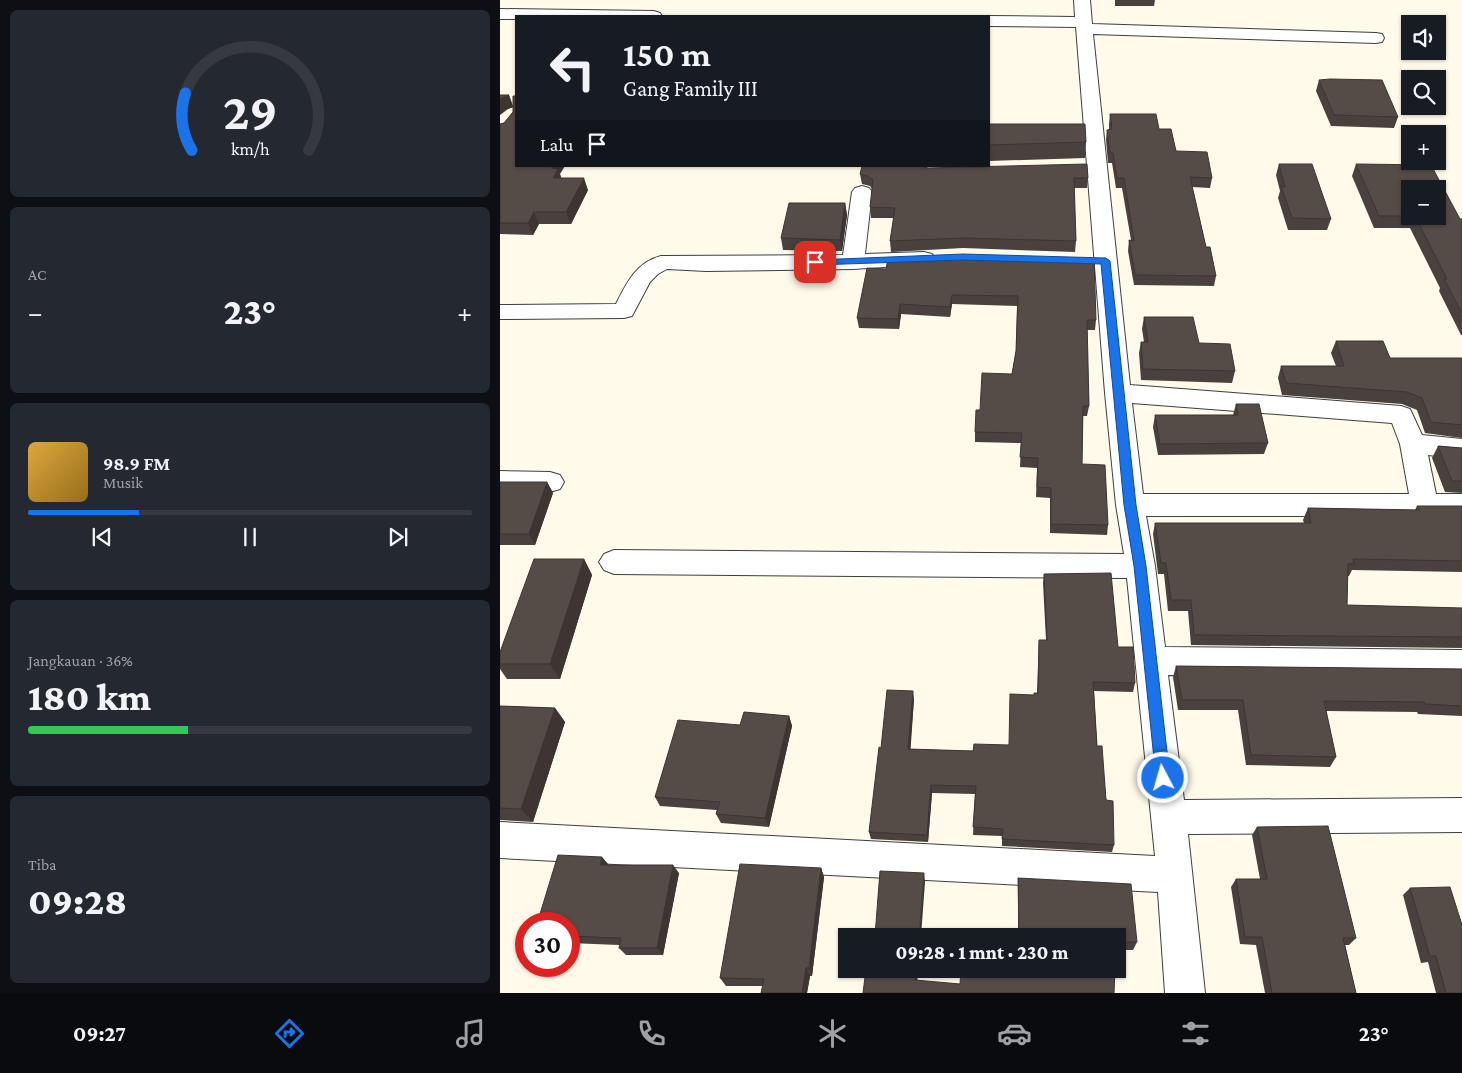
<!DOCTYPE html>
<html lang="id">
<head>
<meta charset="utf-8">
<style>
	body { margin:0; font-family:"Crimson Pro",serif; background:#242831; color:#f1f3f6; height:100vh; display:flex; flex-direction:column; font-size:19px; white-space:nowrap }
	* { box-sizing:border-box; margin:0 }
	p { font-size:16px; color:#9ea1a6 }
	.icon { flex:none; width:28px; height:28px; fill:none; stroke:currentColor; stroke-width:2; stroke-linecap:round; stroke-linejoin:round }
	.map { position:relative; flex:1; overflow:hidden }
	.panel { display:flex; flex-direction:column; gap:10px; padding:10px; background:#0d0f14; width:500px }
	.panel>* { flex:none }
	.hud { position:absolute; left:15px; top:15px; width:475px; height:152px; border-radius:0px; box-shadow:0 1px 4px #0004; background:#171b24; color:#f1f3f6; overflow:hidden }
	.tools { position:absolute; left:901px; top:15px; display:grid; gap:10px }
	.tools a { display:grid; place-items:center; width:45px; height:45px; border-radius:0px; background:#171b24; box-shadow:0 1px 4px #0004; font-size:25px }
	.speed { position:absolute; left:15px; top:912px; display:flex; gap:10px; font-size:25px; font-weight:700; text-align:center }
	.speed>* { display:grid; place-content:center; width:65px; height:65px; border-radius:50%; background:#171b24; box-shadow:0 1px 4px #0004; line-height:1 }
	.speed .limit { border:8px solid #d22; background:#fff; color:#111 }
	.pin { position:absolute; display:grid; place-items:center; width:42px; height:42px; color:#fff; margin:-21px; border-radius:10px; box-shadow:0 2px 8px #0006 }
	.me { position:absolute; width:55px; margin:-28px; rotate:354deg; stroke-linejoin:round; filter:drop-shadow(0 0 4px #0008) }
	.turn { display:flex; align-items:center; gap:18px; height:105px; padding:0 25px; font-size:22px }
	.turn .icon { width:65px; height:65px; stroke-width:2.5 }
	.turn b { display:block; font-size:35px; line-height:42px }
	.then { display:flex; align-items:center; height:48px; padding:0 25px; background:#0003; gap:10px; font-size:19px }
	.big { font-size:38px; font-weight:800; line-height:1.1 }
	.panel .widget { flex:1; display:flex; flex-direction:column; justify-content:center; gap:8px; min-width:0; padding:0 18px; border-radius:8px; background:#242831 }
	.panel .dial { align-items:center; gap:0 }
	.dial svg { height:130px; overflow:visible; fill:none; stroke:#363941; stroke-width:7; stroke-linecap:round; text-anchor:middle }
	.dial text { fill:#f1f3f6; stroke:none }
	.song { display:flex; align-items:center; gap:15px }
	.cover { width:60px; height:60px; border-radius:8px; background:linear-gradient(135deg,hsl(40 70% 55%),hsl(40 70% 35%)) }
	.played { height:5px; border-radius:2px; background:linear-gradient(90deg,#1a73e8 25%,#363941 25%) }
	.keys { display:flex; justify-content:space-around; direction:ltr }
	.heat { display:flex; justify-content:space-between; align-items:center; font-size:28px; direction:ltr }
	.charge { height:8px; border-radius:4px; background:linear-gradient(90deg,#34c759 36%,#363941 0) }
	.trip { position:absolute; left:338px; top:928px; width:288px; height:50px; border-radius:0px; background:#171b24; box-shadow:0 1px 4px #0004; font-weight:800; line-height:50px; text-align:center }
	.dock { display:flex; height:80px; justify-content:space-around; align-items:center; background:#090b0e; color:#9ea1a6 }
	.dock .icon { width:35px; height:35px }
	.dock .selected { color:#1a73e8 }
	.dock b { font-size:22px; color:#f1f3f6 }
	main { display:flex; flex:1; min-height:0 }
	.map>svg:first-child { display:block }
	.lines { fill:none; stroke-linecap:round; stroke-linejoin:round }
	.street-casing { stroke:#3e3e3e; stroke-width:2 }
	.street { fill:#fff; fill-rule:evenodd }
	.wall { fill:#49413d }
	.shaded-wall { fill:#3c3532 }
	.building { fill:#554c47; stroke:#3c3532 }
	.route { fill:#1a73e8; stroke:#114b97 }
</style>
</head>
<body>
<main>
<section class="panel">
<div class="widget dial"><svg viewBox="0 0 100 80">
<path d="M14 69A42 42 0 1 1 86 69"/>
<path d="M14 69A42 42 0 0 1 10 34" stroke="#1a73e8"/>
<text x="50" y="56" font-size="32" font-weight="700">29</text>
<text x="50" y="72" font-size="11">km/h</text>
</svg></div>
<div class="widget"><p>AC</p>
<div class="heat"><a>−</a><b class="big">23°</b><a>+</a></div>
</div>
<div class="widget">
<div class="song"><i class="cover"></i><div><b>98.9 FM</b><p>Musik</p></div></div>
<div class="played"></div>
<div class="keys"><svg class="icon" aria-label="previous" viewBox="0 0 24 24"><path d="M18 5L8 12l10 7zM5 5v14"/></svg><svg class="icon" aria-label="pause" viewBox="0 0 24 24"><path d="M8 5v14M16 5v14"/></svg><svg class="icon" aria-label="next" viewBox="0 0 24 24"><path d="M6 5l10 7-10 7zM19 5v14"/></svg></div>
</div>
<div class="widget"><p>Jangkauan · 36%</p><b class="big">180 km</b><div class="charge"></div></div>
<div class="widget"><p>Tiba</p><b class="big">09:28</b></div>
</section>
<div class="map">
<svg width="962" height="993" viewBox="0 0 962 993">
	<rect width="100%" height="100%" fill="#fffaea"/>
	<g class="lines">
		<g class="street-casing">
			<path id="street" d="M574,0H590L592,24L876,33L882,34L884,38L882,42L876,43L593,34L630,385L901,406L910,409L922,435L962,439V459L928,455L936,494H962V516H646L655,566L665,647L962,650V678L668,675L684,800L962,798V832L688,834L705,993H665L658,892L0,858V822L655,856L627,578L114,574L104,570L99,562L104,554L114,550L624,554L616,505L605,393L576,27L489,26V16L575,17ZM632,403L892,423L900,444L909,494H643Z
				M0,9L154,11L160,13L162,16H16V19H0Z
				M362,186L369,188L372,192L365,254L424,252L432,254L435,259L432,264L353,269L206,271L167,269L158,274L150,282L132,316L124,318L0,319V305L116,304C127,282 137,262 161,256L343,255L352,192L355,188Z
				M0,471L50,472L60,475L64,482L60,489L50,492L0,491Z"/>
		</g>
		<use href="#street" class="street"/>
	</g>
	<path class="wall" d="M615,0H655L654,6H615Z
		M819,80L898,117L894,128L831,126L816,91Z
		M9,95L13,106L60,174L61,178L88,190L71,224H39L33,235L0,234V124L4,123L13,112V107L8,109Z
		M610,114L659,129L676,151L712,178L710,188L692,187L706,247L716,276L714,286L634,285L628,251L629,240H631L622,188H616L612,163H608L606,140L607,130H609V124Z
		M489,124L586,142L585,158L489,161Z
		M779,164L831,219L827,230H788L778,198L780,191L776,175Z
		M856,164L960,219H962V335H961L939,291L940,288L910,228H874L852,176Z
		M428,168L588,178L587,188H574L576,241L575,252L463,248L391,252L390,241L394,218H371L370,207L372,189L370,186L362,184L360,174Z
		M345,203L347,215L342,251L283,250L281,238Z
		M463,256L596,320L595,330H587L589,406L587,416H583L582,464L608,525L607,535L550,533V498L536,497L537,468L520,467L521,443L475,442V432L480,410L512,374L516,351L517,306L452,304L450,317L401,314L399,329L359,328L357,318L386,269Z
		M644,317L699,343L735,371L732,383L641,380L639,353L641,342H644L642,329Z
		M836,341L890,358H962V438L925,433L917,410L902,404L782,395L778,378L781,366H836L831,353Z
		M736,404L768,443L764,454L658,455L653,427L655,415H733Z
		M938,446L962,448V493L945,492L932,458Z
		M0,482H47L53,493L35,545H0Z
		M917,506H962V572L852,570L849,576H848L847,605L962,608V648L691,645L688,611H668L664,574H658L653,534L655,523H804L803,520L808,508L915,510Z
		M84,559L92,575L60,679H7L0,669V652Z
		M544,574L618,647L635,683L633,692L594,691L597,746L614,845L612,852L502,846V836L473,835L475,794L432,793L428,842L371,839L369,832L381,748L414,699L410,749L473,751L509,745L534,695L537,693L539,640H546L543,583Z
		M676,666L962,669V716L918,714L917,712L826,711L836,757L830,767L746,765L738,710H678L673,677Z
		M0,706L55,708L65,722L33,822L0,820Z
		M289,716L292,726L269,827L221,823L216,814L217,810L160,806L155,797L240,725Z
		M757,827L856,938L849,945H845L856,993H765L756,945L740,944L731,887L736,879H760L752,835Z
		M108,865L179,873L163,955H126L119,948V945L69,943V924Z
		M321,868L324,877L312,976H310L307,993H261L263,986H226L220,978Z
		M518,878L637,942L633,950H616V936H518Z
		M910,888L962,993H936L928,962L921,963L903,895Z"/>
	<path class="shaded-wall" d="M9,95L13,107L8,109L0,115V100L3,97Z
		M53,166H65L60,174L62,180L53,178L52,168Z
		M84,178L88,190L71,224L66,212Z
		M345,203L347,215L342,251L340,240Z
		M34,212L39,224L33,235L28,223Z
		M452,295V304L450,317V307Z
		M400,304L401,314L399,329L398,319Z
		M47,482L53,493L35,545L29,534Z
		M84,559L92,575L60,679L50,664Z
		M413,691L414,699L410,757L408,749Z
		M55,708L65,722L33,822L21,809Z
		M289,716L292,726L269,827L265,818Z
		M431,785L432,793L428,842L427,835Z
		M102,857L109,865H100Z
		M173,865L179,873L163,955L157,948Z
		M321,868L324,877L312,976L309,968Z
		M424,873L425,882L421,936H419Z
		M306,968L310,976L307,993H302Z
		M416,969H418L417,988L415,980Z"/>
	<path class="building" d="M830,79L882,80L898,117L834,115L819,80Z
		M0,95H9L3,97L0,100Z
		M13,96H16V166H53L52,168L58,169L53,178H84L66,212H34L28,223H0V124L4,123L13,112Z
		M610,114H656L659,129H671L676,151L707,152L712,178L690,177L706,247H710L716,276L635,275L629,240L634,241L624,178H617L613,153H610L607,130L612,129Z
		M489,124H585L586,142L489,145Z
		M587,164L588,178H574L576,241L463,238L390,241L395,208L370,207L373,180L368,176L360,174L362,166H421L428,168Z
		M779,164H812L831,219L792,218L781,186L785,187Z
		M856,164L931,165L960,219H962V313L944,279H947L915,216H938V189H910V216H879Z
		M289,203H345L340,240L281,238Z
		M463,256L594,259L596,320H587L589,406H583L582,464L605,465L608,525L551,524V488L537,487L538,458L520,457L522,433L475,432L476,410H480L482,373L512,374L516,351L518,296L452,295L450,307L400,304L398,319L357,318L367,268L386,269L388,259Z
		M644,317H693L699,343L730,344L735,371L643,369L641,342H648Z
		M836,341H883L890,358H962V425L931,422L922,398L907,392L786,383L781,366H844Z
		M736,404H759L768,443L660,444L655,415H738Z
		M938,446L962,448V481H952Z
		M0,482H47L29,534H0Z
		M917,506H962V561L853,559L854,564H848L847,605L962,608V637L694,635L691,600H671L666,563H661L655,523H811L808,508L919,510Z
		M34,559H84L50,664H0V652Z
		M611,573L618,647H633L635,683L593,682L597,746H602L606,800L613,801L614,845L502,839L503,829L473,827L476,786L431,785L427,835L369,832L379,747L381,748L387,690L413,691L408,749L473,751L474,744L509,745L510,694L534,695V693H538L539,640H547L544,574Z
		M676,666L962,669V706L925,704L924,702L824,701L836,757L751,755L743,700H682Z
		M0,706L55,708L21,809L0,808Z
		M244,712L289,716L265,818L216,814L220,802L155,797L178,720L240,725Z
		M828,826L856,938H843L856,993H772L762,937H745L736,879H767L757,827Z
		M58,855L102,857L100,865H173L157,948H119L121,938L69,936V924H37Z
		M240,864L321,868L309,968H306L302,993H261L264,979L220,978Z
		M380,871L424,873L419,936H375Z
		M518,878L631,884L637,942H616V936H519Z
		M950,887L962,925V993H946L936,956H930L910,888Z
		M366,969H416L415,980L460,984L461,969H615L614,993H363Z"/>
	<path class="route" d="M463,254L606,258L610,261L636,505L646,566L670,778L668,782L663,784L658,782L656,778L634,566L624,505L601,264L463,260L315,265L311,262L315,260Z"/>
</svg>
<div class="tools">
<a><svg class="icon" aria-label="sound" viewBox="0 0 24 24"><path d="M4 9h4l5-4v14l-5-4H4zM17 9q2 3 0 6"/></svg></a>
<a><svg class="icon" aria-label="search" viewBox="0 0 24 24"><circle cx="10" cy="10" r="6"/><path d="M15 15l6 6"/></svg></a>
<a>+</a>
<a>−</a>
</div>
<div class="speed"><div class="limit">30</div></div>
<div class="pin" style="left:315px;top:262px;background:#d93025"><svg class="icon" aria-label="arrive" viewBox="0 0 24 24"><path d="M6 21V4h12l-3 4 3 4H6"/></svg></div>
<svg class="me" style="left:663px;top:778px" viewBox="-20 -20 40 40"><circle r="17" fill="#1a73e8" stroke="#fff" stroke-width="3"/><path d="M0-11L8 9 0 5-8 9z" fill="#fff"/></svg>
<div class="trip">09:28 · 1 mnt · 230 m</div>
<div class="hud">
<div class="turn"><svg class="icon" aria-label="left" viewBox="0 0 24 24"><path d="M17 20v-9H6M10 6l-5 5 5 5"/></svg><div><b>150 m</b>Gang Family III</div></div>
<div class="then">Lalu<svg class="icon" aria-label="arrive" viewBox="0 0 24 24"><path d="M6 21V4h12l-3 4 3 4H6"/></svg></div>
</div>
</div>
</main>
<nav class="dock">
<b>09:27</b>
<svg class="icon selected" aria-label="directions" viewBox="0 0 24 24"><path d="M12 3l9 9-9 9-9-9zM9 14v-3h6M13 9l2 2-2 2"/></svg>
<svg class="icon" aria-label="music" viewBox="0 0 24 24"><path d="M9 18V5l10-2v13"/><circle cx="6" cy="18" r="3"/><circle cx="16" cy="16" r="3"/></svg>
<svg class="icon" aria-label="phone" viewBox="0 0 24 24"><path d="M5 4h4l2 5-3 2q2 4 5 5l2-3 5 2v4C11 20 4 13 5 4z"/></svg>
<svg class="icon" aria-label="climate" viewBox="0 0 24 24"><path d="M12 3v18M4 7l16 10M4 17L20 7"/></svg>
<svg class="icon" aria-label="car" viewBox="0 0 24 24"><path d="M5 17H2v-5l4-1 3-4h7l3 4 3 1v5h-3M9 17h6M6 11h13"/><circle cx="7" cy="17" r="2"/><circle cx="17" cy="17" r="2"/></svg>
<svg class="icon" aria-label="filters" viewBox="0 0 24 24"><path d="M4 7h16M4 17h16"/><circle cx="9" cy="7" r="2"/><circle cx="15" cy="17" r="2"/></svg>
<b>23°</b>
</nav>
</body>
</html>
